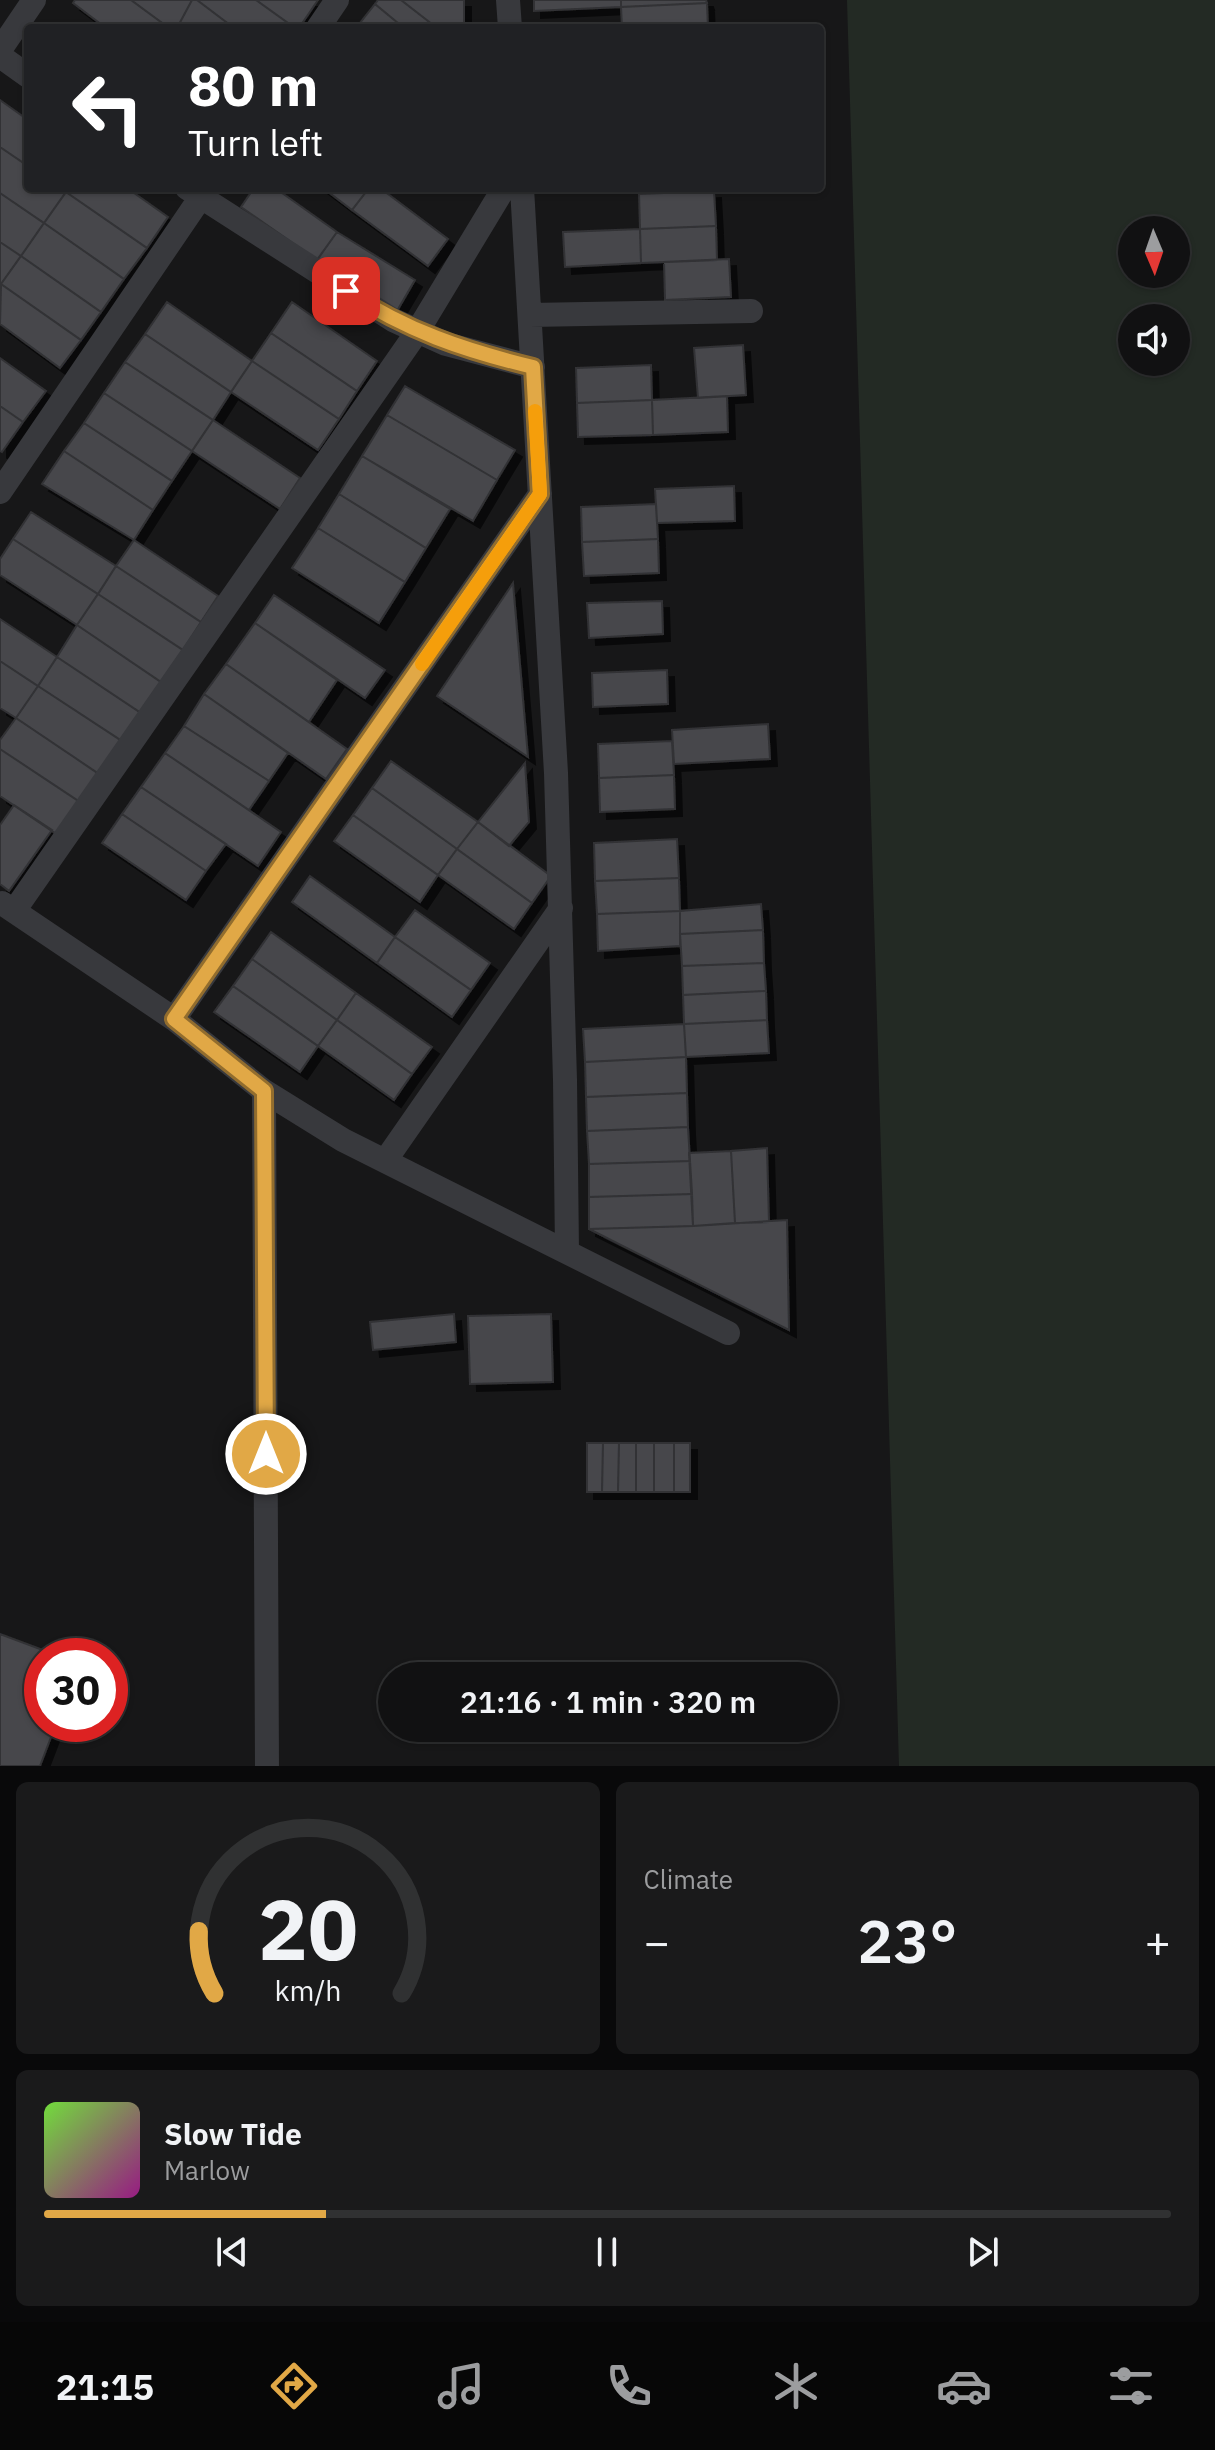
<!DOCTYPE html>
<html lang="en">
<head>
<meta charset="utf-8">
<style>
	body { margin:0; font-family:"IBM Plex Sans",sans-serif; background:#1a1a1b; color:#f1f3f6; height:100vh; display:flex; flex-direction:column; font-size:30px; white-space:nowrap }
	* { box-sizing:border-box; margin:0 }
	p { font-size:26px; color:#9c9d9f }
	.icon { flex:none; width:44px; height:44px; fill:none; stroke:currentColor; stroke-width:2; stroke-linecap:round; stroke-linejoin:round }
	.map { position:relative; height:1766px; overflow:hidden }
	.details { display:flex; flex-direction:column; gap:16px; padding:16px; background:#09090a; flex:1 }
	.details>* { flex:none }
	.top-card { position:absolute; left:24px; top:24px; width:800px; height:168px; border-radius:8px; box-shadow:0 2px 6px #0004,0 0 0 2px #303132; background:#202124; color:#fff; overflow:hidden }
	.needle { width:52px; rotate:178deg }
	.fabs { position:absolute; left:1118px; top:216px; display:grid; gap:16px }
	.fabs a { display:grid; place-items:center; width:72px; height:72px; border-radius:50%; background:#111112; box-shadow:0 2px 6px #0004,0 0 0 2px #303132; font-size:40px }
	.speed { position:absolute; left:24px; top:1638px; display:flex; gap:16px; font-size:40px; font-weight:700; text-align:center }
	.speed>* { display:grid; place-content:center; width:104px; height:104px; border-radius:50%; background:#111112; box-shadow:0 2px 6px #0004,0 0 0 2px #303132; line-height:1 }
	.speed .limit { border:12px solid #d22; background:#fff; color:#111 }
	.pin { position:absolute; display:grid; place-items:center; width:68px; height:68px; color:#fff; margin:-34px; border-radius:16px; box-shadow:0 4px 12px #0006 }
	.me { position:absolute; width:88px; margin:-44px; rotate:0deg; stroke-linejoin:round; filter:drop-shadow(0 0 6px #0008) }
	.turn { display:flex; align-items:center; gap:28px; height:168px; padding:0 32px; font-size:36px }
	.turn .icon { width:104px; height:104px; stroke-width:2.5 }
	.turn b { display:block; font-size:56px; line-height:68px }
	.big { font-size:60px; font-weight:600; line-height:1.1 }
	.details .widget { flex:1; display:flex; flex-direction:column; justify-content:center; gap:12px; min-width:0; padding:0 28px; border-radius:12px; background:#1a1a1b }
	.details .dial { align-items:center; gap:0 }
	.dial svg { height:208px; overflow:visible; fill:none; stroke:#303132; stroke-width:7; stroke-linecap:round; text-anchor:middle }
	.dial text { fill:#f1f3f6; stroke:none }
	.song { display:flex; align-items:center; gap:24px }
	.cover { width:96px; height:96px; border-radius:12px; background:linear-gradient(135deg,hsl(100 70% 55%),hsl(310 70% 35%)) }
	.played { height:8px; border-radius:4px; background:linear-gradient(90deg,#e1a846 25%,#303132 25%) }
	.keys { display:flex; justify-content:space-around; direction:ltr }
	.heat { display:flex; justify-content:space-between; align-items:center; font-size:44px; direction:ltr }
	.details .tiles { flex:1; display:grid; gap:16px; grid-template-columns:1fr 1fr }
	.widget:last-child { grid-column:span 2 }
	.trip { position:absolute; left:378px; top:1662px; width:460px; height:80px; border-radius:40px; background:#111112; box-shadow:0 2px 6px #0004,0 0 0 2px #303132; font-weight:600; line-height:80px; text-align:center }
	.dock { display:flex; height:128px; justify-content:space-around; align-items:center; background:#070707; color:#9c9d9f }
	.dock .icon { width:56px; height:56px }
	.dock .selected { color:#e1a846 }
	.dock b { font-size:36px; color:#f1f3f6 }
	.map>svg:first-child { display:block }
	.green { fill:#232a24; fill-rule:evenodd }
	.building { fill:#46474b; stroke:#313134; stroke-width:2; filter:url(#shadow) }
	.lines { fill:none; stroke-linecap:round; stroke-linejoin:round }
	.street { stroke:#38393d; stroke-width:24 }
	.route-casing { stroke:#926d2e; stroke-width:20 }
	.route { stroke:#e1a846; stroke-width:14 }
	.slow { stroke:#f59e0b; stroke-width:14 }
</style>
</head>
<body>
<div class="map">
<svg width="1215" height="1766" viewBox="0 0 1215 1766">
	<defs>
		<filter id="shadow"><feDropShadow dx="7" dy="7" stdDeviation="0" flood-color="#0009"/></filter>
	</defs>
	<rect width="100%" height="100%" fill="#171718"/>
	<path class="green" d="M847,0H1215V1766H899ZM1132,230H1176V274H1132ZM1132,318H1176V362H1132Z"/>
	<path class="building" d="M75,0H131L169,28H106L73,3Z
		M131,0H192L177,28H169Z
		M192,0H197L234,28H177Z
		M197,0H256L295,28H234Z
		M256,0H318L299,28H295Z
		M378,0H401L437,28H404L375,4Z
		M401,0H464V28H437Z
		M534,0H621V7L534,11Z
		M621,0H706L707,3L621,7Z
		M707,3L708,28H622L621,7Z
		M375,4L404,28H356Z
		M0,100L28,120V166L0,147Z
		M0,147L28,166V188H60L66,192L44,223L0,193Z
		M69,188H127L168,217L147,248L66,192Z
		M254,188H275L337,232L317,260L241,207Z
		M323,188H369L352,210Z
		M369,188H380L448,239L428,266L352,210Z
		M714,191L716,226L640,229L639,194Z
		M66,192L147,248L124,279L44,223Z
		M0,193L44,223L21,256L0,242Z
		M44,223L124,279L101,312L21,256Z
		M716,226L717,260L641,263L640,229Z
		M640,229L641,263L565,267L563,232Z
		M337,232L415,280L397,311L317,260Z
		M0,242L21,256L1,284L0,283Z
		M21,256L101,312L81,340L1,284Z
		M729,259L731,297L665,300L664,262Z
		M1,284L81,340L60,368L0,324Z
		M167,302L252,361L231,392L145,334Z
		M292,302L377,361L357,391L271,333Z
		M271,333L357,391L339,419L252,361Z
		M145,334L231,392L213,420L125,362Z
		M743,345L746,395L698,398L694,348Z
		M0,358L46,391L23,422L0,406Z
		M252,361L339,419L318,450L231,392Z
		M125,362L213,420L192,451L104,393Z
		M651,365L652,400L577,403L576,368Z
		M405,386L515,450L497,480L387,415Z
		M104,393L192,451L172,481L84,423Z
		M727,396L728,432L653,435L652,400Z
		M652,400L653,435L578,437L577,403Z
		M0,406L23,422L2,452L0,451Z
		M387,415L497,480L473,521L362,456Z
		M213,420L300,478L280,509L192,451Z
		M84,423L172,481L153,510L64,451Z
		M64,451L153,510L134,540L42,484Z
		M362,456L450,509L426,548L339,494Z
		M734,486L735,521L657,523L655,489Z
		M339,494L426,548L405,582L318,528Z
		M656,504L658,539L582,542L581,507Z
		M31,512L116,566L98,594L13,539Z
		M318,528L405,582L379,623L292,568Z
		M13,539L98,594L77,625L0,575V559Z
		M658,539L659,573L584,576L582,542Z
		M134,540L218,596L201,622L116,566Z
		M116,566L201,622L183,650L98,594Z
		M513,583L528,757L437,696Z
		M98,594L183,650L161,682L77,625Z
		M274,595L385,670L365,698L255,623Z
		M662,601L663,634L589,638L587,603Z
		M0,619L57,657L38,686L0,661Z
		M255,623L337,680L309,722L226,664Z
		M77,625L161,682L141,713L57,657Z
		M57,657L141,713L122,741L38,686Z
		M0,661L38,686L16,718L0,708Z
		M226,664L347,749L326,779L204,694Z
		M667,670L668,704L593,707L592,673Z
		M38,686L122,741L99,774L16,718Z
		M204,694L288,753L269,781L184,726Z
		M16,718L99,774L80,802L0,749V740Z
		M768,724L770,759L674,764L672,730Z
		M184,726L269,781L249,810L165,753Z
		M672,741L674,775L599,778L598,744Z
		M0,749L80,802L58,835L0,796Z
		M165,753L281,832L258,866L141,787Z
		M391,761L478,822L457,849L372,788Z
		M525,763L529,822L509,846L478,822Z
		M674,775L675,809L600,812L599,778Z
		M141,787L226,844L206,871L122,814Z
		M372,788L457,849L438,875L353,815Z
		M14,805L52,830L9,891L0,884V825Z
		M122,814L206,871L186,900L102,843Z
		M353,815L438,875L420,902L334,841Z
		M478,822L551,876L532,903L457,849Z
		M677,839L679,878L595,881L594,843Z
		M457,849L532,903L514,929L438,875Z
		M310,876L395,937L377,963L292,902Z
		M679,878L680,911L597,914L595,881Z
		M761,904L763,930L680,934V911Z
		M415,910L490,963L471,990L395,937Z
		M680,911V946L598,951L597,914Z
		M763,930L764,963L682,966L680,934Z
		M271,932L356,993L337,1020L252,959Z
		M395,937L471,990L452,1017L377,963Z
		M252,959L337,1020L318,1046L233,986Z
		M764,963L766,991L683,995L682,966Z
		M233,986L318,1046L300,1072L214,1012Z
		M766,991L767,1020L684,1024L683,995Z
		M356,993L432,1047L412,1074L337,1020Z
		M337,1020L412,1074L394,1100L318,1046Z
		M767,1020L769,1053L686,1057L684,1024Z
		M684,1024L686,1057L585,1062L583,1029Z
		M686,1057L687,1093L586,1097L585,1062Z
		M687,1093L688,1127L587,1131L586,1097Z
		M688,1127L690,1161L589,1164L587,1131Z
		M767,1148L769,1222L735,1223L731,1151Z
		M731,1151L735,1223L693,1226L689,1153Z
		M690,1161L692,1194L589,1197V1164Z
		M692,1194L693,1226L589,1229V1197Z
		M787,1220L789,1330L589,1229L693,1226Z
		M454,1314L456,1342L373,1350L370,1322Z
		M551,1314L553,1382L470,1384L468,1316Z
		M587,1443H603L602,1492H587Z
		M603,1443H619L618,1492H602Z
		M619,1443H636V1492H618Z
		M636,1443H654V1492H636Z
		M654,1443H674V1492H654Z
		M674,1443H690V1492H674Z
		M0,1634L59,1656H42V1724H56L40,1766H0Z"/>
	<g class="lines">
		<path class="street" d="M508,0L510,28
			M318,28L337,0
			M0,50L34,0
			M0,56L28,76
			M187,188L393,320L446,344L533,367
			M522,188L556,773L565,1080L567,1251
			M530,315L751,311
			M0,492L207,188
			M2,903L174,1019L264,1091L343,1140L728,1333
			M14,911L417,332L504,188
			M174,1019L540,494
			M264,1091L267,1766
			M385,1161L561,908"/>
	</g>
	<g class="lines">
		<g class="route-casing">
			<path id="route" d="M266,1454L264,1091L174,1019L540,494L533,367C463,350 407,331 346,291"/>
		</g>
		<use href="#route" class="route"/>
		<path class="slow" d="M422,664L540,494L535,411"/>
	</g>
</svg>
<div class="fabs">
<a><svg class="needle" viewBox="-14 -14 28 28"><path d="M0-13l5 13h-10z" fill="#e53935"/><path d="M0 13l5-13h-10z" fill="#9c9d9f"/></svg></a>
<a><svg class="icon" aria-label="sound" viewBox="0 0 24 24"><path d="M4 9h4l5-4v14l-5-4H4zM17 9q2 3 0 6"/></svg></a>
</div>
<div class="speed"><div class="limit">30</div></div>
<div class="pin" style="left:346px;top:291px;background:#d93025"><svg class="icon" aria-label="arrive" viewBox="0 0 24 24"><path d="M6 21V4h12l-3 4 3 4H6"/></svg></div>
<svg class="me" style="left:266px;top:1454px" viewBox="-20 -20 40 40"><circle r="17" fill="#e1a846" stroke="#fff" stroke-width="3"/><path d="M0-11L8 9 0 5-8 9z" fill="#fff"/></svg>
<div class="trip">21:16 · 1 min · 320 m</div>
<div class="top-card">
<div class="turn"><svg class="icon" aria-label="left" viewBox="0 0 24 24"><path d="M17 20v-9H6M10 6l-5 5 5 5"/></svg><div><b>80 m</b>Turn left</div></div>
</div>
</div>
<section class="details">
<div class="tiles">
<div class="widget dial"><svg viewBox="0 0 100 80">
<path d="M14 69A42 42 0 1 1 86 69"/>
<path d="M14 69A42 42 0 0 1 8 45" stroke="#e1a846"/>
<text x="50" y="56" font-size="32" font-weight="700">20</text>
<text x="50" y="72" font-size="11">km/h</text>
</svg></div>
<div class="widget"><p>Climate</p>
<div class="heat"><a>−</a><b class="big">23°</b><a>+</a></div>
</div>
<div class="widget">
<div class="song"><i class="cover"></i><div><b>Slow Tide</b><p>Marlow</p></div></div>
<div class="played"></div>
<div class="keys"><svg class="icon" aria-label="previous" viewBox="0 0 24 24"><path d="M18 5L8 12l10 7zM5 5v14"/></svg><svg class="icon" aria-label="pause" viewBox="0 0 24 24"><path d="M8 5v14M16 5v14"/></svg><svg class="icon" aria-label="next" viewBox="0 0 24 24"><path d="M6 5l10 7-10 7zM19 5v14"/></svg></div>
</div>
</div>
</section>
<nav class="dock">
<b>21:15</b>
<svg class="icon selected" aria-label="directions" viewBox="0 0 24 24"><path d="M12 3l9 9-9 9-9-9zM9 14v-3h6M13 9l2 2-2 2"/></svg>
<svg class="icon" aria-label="music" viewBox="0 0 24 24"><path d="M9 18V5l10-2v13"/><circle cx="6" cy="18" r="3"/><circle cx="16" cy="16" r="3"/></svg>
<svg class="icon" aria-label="phone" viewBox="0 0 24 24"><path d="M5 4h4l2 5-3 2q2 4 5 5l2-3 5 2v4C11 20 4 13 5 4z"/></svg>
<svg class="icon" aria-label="climate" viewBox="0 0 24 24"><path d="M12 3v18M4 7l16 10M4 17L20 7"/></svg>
<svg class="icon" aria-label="car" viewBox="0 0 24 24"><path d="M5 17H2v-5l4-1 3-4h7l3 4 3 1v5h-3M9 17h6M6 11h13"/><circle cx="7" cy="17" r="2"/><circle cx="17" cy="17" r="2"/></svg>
<svg class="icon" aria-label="filters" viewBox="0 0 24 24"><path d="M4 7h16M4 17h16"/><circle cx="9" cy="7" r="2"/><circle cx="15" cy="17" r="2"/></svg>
</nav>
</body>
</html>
